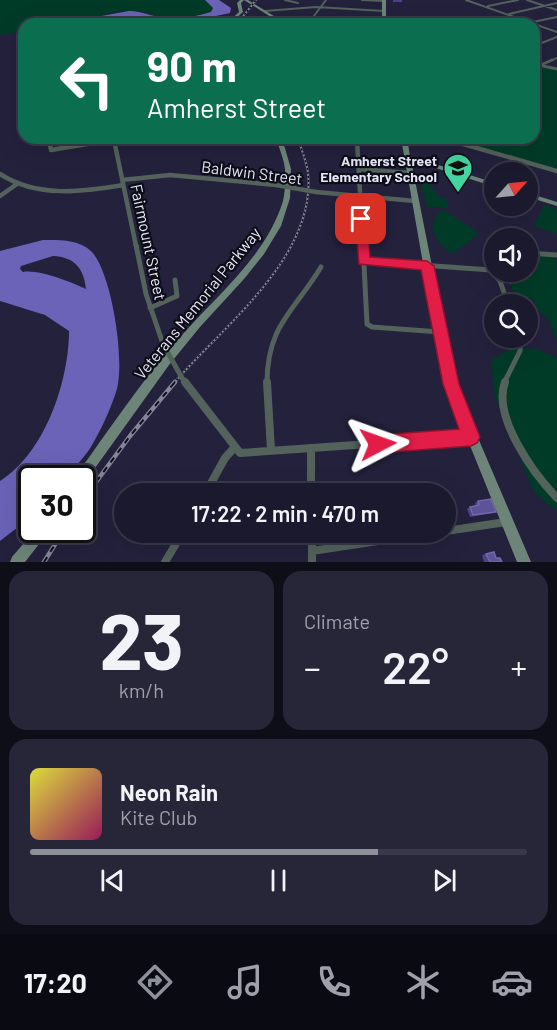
<!DOCTYPE html>
<html lang="en">
<head>
<meta charset="utf-8">
<style>
	body { margin:0; font-family:Barlow,sans-serif; background:#272639; color:#f1f3f6; height:100vh; display:flex; flex-direction:column; font-size:22px; white-space:nowrap }
	* { box-sizing:border-box; margin:0 }
	p { font-size:20px; color:#9fa0aa }
	.icon { flex:none; width:33px; height:33px; fill:none; stroke:currentColor; stroke-width:2; stroke-linecap:round; stroke-linejoin:round }
	.map { position:relative; height:562px; overflow:hidden }
	.drawer { display:flex; flex-direction:column; gap:9px; padding:9px; background:#0e0e19; flex:1 }
	.drawer>* { flex:none }
	.hud { position:absolute; left:18px; top:18px; width:522px; height:126px; border-radius:18px; box-shadow:0 6px 24px #0002,0 0 0 2px #383849; background:#0b6e4f; color:#fff; overflow:hidden }
	.needle { width:39px; rotate:63deg }
	.buttons { position:absolute; left:484px; top:162px; display:grid; gap:12px }
	.buttons a { display:grid; place-items:center; width:54px; height:54px; border-radius:50%; background:#1a192d; box-shadow:0 6px 24px #0002,0 0 0 2px #383849; font-size:30px }
	.speed { position:absolute; left:18px; top:465px; display:flex; gap:12px; font-size:30px; font-weight:700; text-align:center }
	.speed>* { display:grid; place-content:center; width:78px; height:78px; border-radius:50%; background:#1a192d; box-shadow:0 6px 24px #0002,0 0 0 2px #383849; line-height:1 }
	.speed .limit { border:3px solid #111; border-radius:9px; background:#fff; color:#111 }
	.pin { position:absolute; display:grid; place-items:center; width:51px; height:51px; color:#fff; margin:-26px; border-radius:12px; box-shadow:0 3px 9px #0006 }
	.me { position:absolute; width:66px; margin:-33px; rotate:86deg; stroke-linejoin:round; filter:drop-shadow(0 0 4px #0008) }
	.turn { display:flex; align-items:center; gap:21px; height:126px; padding:0 30px; font-size:27px }
	.turn .icon { width:78px; height:78px; stroke-width:2.5 }
	.turn b { display:block; font-size:42px; line-height:51px }
	.big { font-size:45px; font-weight:600; line-height:1.1 }
	.drawer .card { flex:1; display:flex; flex-direction:column; justify-content:center; gap:9px; min-width:0; padding:0 21px; border-radius:18px; background:#272639 }
	.drawer .dial { align-items:center; gap:0 }
	.dial b { font-size:78px; line-height:1 }
	.song { display:flex; align-items:center; gap:18px }
	.cover { width:72px; height:72px; border-radius:9px; background:linear-gradient(135deg,hsl(60 70% 55%),hsl(330 70% 35%)) }
	.played { height:6px; border-radius:3px; background:linear-gradient(90deg,#8c9099 70%,#383849 70%) }
	.keys { display:flex; justify-content:space-around; direction:ltr }
	.heat { display:flex; justify-content:space-between; align-items:center; font-size:33px; direction:ltr }
	.drawer .tiles { flex:1; display:grid; gap:9px; grid-template-columns:1fr 1fr }
	.card:last-child { grid-column:span 2 }
	.trip { position:absolute; left:114px; top:483px; width:342px; height:60px; border-radius:30px; background:#1a192d; box-shadow:0 6px 24px #0002,0 0 0 2px #383849; font-weight:600; line-height:60px; text-align:center }
	.tabs { display:flex; height:96px; justify-content:space-around; align-items:center; background:#0a0a12; color:#9fa0aa }
	.tabs .icon { width:42px; height:42px }
	.tabs .active { color:#8c9099 }
	.tabs b { font-size:27px; color:#f1f3f6 }
	.map>svg:first-child { display:block }
	.green { fill:#003b28 }
	.water { fill:#6b63b7; fill-rule:evenodd }
	.lines { fill:none; stroke-linecap:round; stroke-linejoin:round }
	.street-far4 { stroke:#53625b; stroke-width:2 }
	.street-far3 { stroke:#53625b; stroke-width:3 }
	.street-far2 { stroke:#53625b; stroke-width:4.5 }
	.street-far1 { stroke:#53625b; stroke-width:5 }
	.street { stroke:#53625b; stroke-width:8 }
	.secondary { fill:#6d8579; fill-rule:evenodd }
	.rail-far1-casing { stroke:#85849a; stroke-width:2 }
	.rail-casing { stroke:#85849a; stroke-width:4.5 }
	.rail-far1 { stroke:#0d0d18; stroke-width:1.5; stroke-dasharray:2; stroke-linecap:butt }
	.rail { stroke:#0d0d18; stroke-width:2; stroke-dasharray:6; stroke-linecap:butt }
	.street-bridge-far1 { stroke:#53625b; stroke-width:4.5 }
	.street-bridge { stroke:#53625b; stroke-width:5 }
	.wall { fill:#4d418c }
	.building { fill:#5d5398; stroke:#726aa7; stroke-width:1.5 }
	.route { fill:#e11d48; stroke:#92132f; stroke-width:1.5 }
	.labels { text-anchor:middle; dominant-baseline:central; stroke-width:4.5; stroke-linejoin:round; paint-order:stroke }
	.far-poi-label { font-size:14px; font-weight:bold; fill:#e6e6f8; stroke:#0d0d18; text-anchor:end }
	.street-label { font-size:16px; fill:#e6e6f8; stroke:#0d0d18 }
</style>
</head>
<body>
<div class="map">
<svg width="557" height="562" viewBox="0 0 557 562">
	<rect width="100%" height="100%" fill="#23213c"/>
	<path class="green" d="M0,0H205L213,8L211,12L179,19H166L140,11L117,12L57,24H24V31L0,35Z
		M534,65L557,69V169L450,138H534Z
		M418,175L435,177L438,183L432,184L430,189L436,190L438,198H446L449,208L427,207Z
		M544,205L557,209V234L534,226Z
		M444,210L479,233L453,254L439,243L432,227L437,214Z
		M528,255L555,257L557,261V342L548,319L537,309L533,299L515,297L510,282L503,281L501,275L503,272H528Z
		M513,348L537,349L557,358V512L534,492L495,397L491,360Z"/>
	<path class="water" d="M205,0H219L231,8L230,13L183,23L125,18L91,24H57L129,11C141,11 151,16 163,18C178,21 196,16 211,12L213,8Z
		M43,240C59,240 78,239 91,251C112,272 126,364 116,392C110,411 99,434 89,450C82,460 73,469 65,478H32L31,517L0,541V481C45,453 69,381 69,331L45,315L0,301V251ZM53,256C74,257 84,268 86,289C71,282 38,269 23,272L20,269L21,266Z"/>
	<g class="lines">
		<path class="street-far4" d="M285,0L298,3
			M362,0L384,1
			M466,0L557,32
			M527,0L557,10
			M488,6L518,0
			M265,11L316,7L384,11
			M509,14L557,3
			M312,18L384,22
			M384,21L413,24
			M533,22L557,17
			M308,24L326,0
			M534,46L557,37
			M548,62L557,58"/>
		<path class="street-far3" d="M534,64L557,69
			M543,64L552,60
			M49,138V142
			M114,138L115,142
			M357,138V142
			M441,138L454,142
			M102,142L124,138"/>
		<path class="street-far2" d="M49,140L51,150L111,140
			M114,140L136,246
			M357,140L363,246
			M449,140L557,171
			M359,169L410,173
			M0,174C37,198 82,192 123,185
			M122,180L170,175L276,185
			M316,192L415,201
			M0,196L17,184"/>
		<path class="street-far1" d="M136,245L146,294L163,344
			M363,245L367,324L372,327L440,332
			M528,253L557,255
			M364,261L491,270
			M491,270L500,281L508,304
			M150,308L177,296L175,280
			M182,378L186,383
			M267,383C267,325 294,312 321,267
			M504,383L520,351L521,338"/>
		<path class="street" d="M185,382L240,453L471,437
			M267,382L271,450
			M505,382C492,417 534,474 557,498
			M311,448V494
			M205,494L225,458L234,448
			M446,531L506,522
			M312,532V562
			M312,551L437,532
			M165,562L183,532"/>
		<path class="secondary" d="M240,0H244L241,3L243,12L230,24H226L239,12L237,3Z
			M244,0H248L287,24H282Z
			M382,0H386V24H382Z
			M276,138H282L291,169L290,198L281,226L264,254L244,279L200,327L169,365L85,482L82,483V478H75L77,474C109,430 140,383 176,342C214,297 265,259 283,201C285,192 286,178 285,169C284,159 279,148 276,138Z
			M401,138H407L410,156L495,183V187L411,160L445,332L458,391L531,562H517L448,391L435,332Z
			M528,193L557,202V206L528,197Z
			M35,530H49L47,534L25,562H10L12,557Z"/>
		<g class="rail-far1-casing">
			<path id="rail-far1" d="M237,24L256,0
				M174,383C222,327 317,256 308,173C307,162 301,149 298,138"/>
		</g>
		<g class="rail-casing">
			<path id="rail" d="M82,501L130,436L175,382
				M44,562L64,530"/>
		</g>
		<use href="#rail-far1" class="rail-far1"/>
		<use href="#rail" class="rail"/>
		<path class="street-bridge-far1" d="M276,185L316,192"/>
		<path class="street-bridge" d="M163,344L182,378"/>
	</g>
	<path class="wall" d="M393,0H402V2H393Z
		M478,501L496,512L493,513L470,517L467,509L470,507L476,506L475,503Z
		M486,554L496,558L502,562H484L482,555Z"/>
	<path class="building" d="M491,499L496,512L473,515L470,507L479,505L478,501Z
		M494,552L496,558H500L502,562H490L486,554Z"/>
	<path class="route" d="M361,215L367,219L370,257L427,261L434,266L459,384L480,437L477,443L471,446L378,453L372,450L369,444L372,437L378,435L459,429L443,384L421,270L359,264L355,219Z"/>
	<defs>
		<g id="school-pin" transform="scale(1.5)"><path d="M0 17L-7.5 6A9.5 9.5 0 1 1 7.5 6Z" fill="#43d4a0" stroke="#0d0d18"/><path d="M0-5L7-2L0 1L-7-2ZM-4 1L0 2.5L4 1V4Q0 6-4 4Z" fill="#111"/></g>
	</defs>
	<g fill-rule="evenodd">
		<use href="#school-pin" x="458" y="168"/>
	</g>
	<g class="labels">
		<g class="far-poi-label">
			<text x="437" y="160">Amherst Street<tspan x="437" dy="16">Elementary School</tspan></text>
		</g>
		<g class="street-label">
			<text transform="translate(252 172) rotate(7)">Baldwin Street</text>
			<text transform="translate(149 242) rotate(78)">Fairmount Street</text>
			<text transform="translate(197 303) rotate(-51)">Veterans Memorial Parkway</text>
		</g>
	</g>
</svg>
<div class="buttons">
<a><svg class="needle" viewBox="-14 -14 28 28"><path d="M0-13l5 13h-10z" fill="#e53935"/><path d="M0 13l5-13h-10z" fill="#9fa0aa"/></svg></a>
<a><svg class="icon" aria-label="sound" viewBox="0 0 24 24"><path d="M4 9h4l5-4v14l-5-4H4zM17 9q2 3 0 6"/></svg></a>
<a><svg class="icon" aria-label="search" viewBox="0 0 24 24"><circle cx="10" cy="10" r="6"/><path d="M15 15l6 6"/></svg></a>
</div>
<div class="speed"><div class="limit">30</div></div>
<div class="pin" style="left:361px;top:219px;background:#d93025"><svg class="icon" aria-label="arrive" viewBox="0 0 24 24"><path d="M6 21V4h12l-3 4 3 4H6"/></svg></div>
<svg class="me" style="left:378px;top:444px" viewBox="-20 -20 40 40"><path d="M0-17L14 15 0 8-14 15z" fill="#e11d48" stroke="#fff" stroke-width="4"/></svg>
<div class="trip">17:22 · 2 min · 470 m</div>
<div class="hud">
<div class="turn"><svg class="icon" aria-label="left" viewBox="0 0 24 24"><path d="M17 20v-9H6M10 6l-5 5 5 5"/></svg><div><b>90 m</b>Amherst Street</div></div>
</div>
</div>
<section class="drawer">
<div class="tiles">
<div class="card dial"><b>23</b><p>km/h</p></div>
<div class="card"><p>Climate</p>
<div class="heat"><a>−</a><b class="big">22°</b><a>+</a></div>
</div>
<div class="card">
<div class="song"><i class="cover"></i><div><b>Neon Rain</b><p>Kite Club</p></div></div>
<div class="played"></div>
<div class="keys"><svg class="icon" aria-label="previous" viewBox="0 0 24 24"><path d="M18 5L8 12l10 7zM5 5v14"/></svg><svg class="icon" aria-label="pause" viewBox="0 0 24 24"><path d="M8 5v14M16 5v14"/></svg><svg class="icon" aria-label="next" viewBox="0 0 24 24"><path d="M6 5l10 7-10 7zM19 5v14"/></svg></div>
</div>
</div>
</section>
<nav class="tabs">
<b>17:20</b>
<svg class="icon active" aria-label="directions" viewBox="0 0 24 24"><path d="M12 3l9 9-9 9-9-9zM9 14v-3h6M13 9l2 2-2 2"/></svg>
<svg class="icon" aria-label="music" viewBox="0 0 24 24"><path d="M9 18V5l10-2v13"/><circle cx="6" cy="18" r="3"/><circle cx="16" cy="16" r="3"/></svg>
<svg class="icon" aria-label="phone" viewBox="0 0 24 24"><path d="M5 4h4l2 5-3 2q2 4 5 5l2-3 5 2v4C11 20 4 13 5 4z"/></svg>
<svg class="icon" aria-label="climate" viewBox="0 0 24 24"><path d="M12 3v18M4 7l16 10M4 17L20 7"/></svg>
<svg class="icon" aria-label="car" viewBox="0 0 24 24"><path d="M5 17H2v-5l4-1 3-4h7l3 4 3 1v5h-3M9 17h6M6 11h13"/><circle cx="7" cy="17" r="2"/><circle cx="17" cy="17" r="2"/></svg>
</nav>
</body>
</html>
